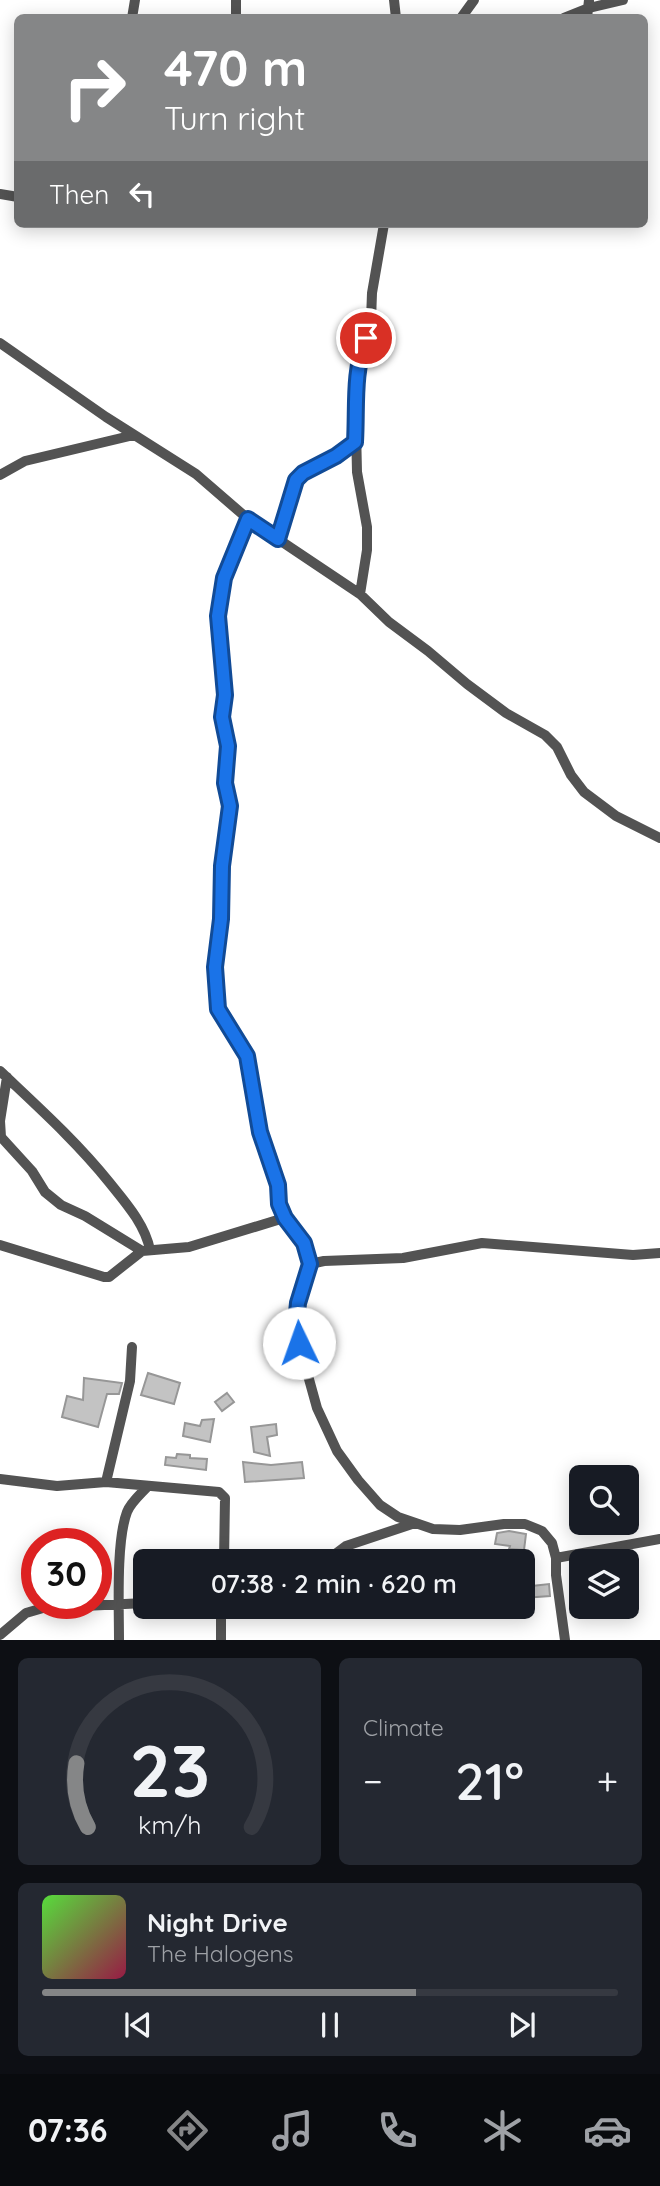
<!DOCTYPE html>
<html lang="en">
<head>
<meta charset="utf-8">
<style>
	body { margin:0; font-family:Quicksand,sans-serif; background:#242831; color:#f1f3f6; height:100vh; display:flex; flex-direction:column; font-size:26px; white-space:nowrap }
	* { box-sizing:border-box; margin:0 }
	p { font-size:23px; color:#9ea1a6 }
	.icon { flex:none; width:38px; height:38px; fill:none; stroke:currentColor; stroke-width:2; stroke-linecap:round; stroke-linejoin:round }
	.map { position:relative; height:1640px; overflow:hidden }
	.panel { display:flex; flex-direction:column; gap:18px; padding:18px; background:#0d0f14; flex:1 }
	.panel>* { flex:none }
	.banner { position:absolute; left:14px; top:14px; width:634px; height:214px; border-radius:10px; box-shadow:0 4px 18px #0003; background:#858687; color:#fff; overflow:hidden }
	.buttons { position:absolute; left:569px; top:1465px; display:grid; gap:14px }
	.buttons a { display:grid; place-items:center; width:70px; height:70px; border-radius:10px; background:#171b24; box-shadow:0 4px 18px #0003; font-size:35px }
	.speed { position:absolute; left:21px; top:1528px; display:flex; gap:14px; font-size:35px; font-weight:700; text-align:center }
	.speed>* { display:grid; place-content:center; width:91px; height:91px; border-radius:50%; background:#171b24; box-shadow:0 4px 18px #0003; line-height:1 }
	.speed .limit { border:10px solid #d22; background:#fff; color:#111 }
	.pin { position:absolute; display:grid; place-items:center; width:60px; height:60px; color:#fff; margin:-30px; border:4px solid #fff; border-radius:50%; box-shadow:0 2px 7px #0007 }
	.me { position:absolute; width:77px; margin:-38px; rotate:357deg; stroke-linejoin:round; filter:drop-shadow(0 0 5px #0008) }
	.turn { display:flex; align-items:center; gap:24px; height:147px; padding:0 35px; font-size:32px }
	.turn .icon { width:91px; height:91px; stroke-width:2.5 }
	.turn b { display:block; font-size:49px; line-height:60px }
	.then { display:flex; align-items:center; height:66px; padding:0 35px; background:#0003; gap:14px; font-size:26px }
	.big { font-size:52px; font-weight:600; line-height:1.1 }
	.panel .widget { flex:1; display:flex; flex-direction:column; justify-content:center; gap:10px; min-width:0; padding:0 24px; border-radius:10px; background:#242831 }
	.panel .dial { align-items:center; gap:0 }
	.dial svg { height:182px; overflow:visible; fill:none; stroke:#363941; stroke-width:7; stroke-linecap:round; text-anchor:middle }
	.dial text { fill:#f1f3f6; stroke:none }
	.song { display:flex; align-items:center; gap:21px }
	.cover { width:84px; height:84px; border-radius:10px; background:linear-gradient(135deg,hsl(110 70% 55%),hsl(340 70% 35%)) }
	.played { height:7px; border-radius:4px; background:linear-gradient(90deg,#858687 65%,#363941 65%) }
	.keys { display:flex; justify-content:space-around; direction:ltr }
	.heat { display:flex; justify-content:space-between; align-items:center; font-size:38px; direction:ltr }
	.panel .tiles { flex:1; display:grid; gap:18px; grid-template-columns:1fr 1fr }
	.widget:last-child { grid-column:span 2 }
	.trip { position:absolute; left:133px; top:1549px; width:402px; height:70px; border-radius:10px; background:#171b24; box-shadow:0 4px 18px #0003; font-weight:600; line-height:70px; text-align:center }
	.tab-bar { display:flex; height:112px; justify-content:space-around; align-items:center; background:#090b0e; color:#9ea1a6 }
	.tab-bar .icon { width:49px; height:49px }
	.tab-bar .active { color:#858687 }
	.tab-bar b { font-size:32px; color:#f1f3f6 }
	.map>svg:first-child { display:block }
	.building { fill:#c3c3c3; stroke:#979797; stroke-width:2 }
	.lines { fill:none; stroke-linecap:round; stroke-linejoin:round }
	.minor { stroke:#535353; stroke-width:10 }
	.route-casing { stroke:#114b97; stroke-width:18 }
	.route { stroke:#1a73e8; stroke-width:12 }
</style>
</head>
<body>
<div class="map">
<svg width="660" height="1640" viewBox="0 0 660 1640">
	<rect width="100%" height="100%" fill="#fff"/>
	<path class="building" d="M148,1373L180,1383L174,1404L141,1395Z
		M84,1378L122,1383L119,1394H107L98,1427L62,1417L67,1396L83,1400Z
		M227,1393L234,1402L222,1411L215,1402Z
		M214,1419L210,1442L183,1436L185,1423L200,1426L202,1420Z
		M276,1424L277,1435L267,1437L270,1456L254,1452L251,1427Z
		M177,1454L190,1455V1458L207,1459L206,1470L165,1465L166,1457L176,1458Z
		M243,1462L271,1465L302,1462L304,1478L245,1482Z
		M509,1531L526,1534L524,1550L509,1549L510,1546L495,1544L497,1533Z
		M549,1584L550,1596L523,1598V1587Z"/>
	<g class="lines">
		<path class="minor" d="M236,0V18
			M394,0L396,18
			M132,18L135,0
			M461,18L474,0
			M564,18L589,8L623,0
			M587,18L589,0
			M0,194L18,197
			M0,343L106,417L196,474L248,519L360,594L389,622L428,651L467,684L506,713L545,735L557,747L571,775L584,792L616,816L660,838
			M0,475L25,461L134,435
			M248,519L224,578L218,616L225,695L222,717L228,746L225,783L229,795L230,806L222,865L221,919L215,967L217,1002L221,1015L228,1023L246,1056L260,1132L278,1185L279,1204L284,1218L304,1243L310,1264L298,1303L296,1323L299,1343L317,1408L337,1451L358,1480L380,1505L398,1517L433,1529L460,1530L504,1524H525L542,1531L552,1543L556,1558V1575L565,1640
			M278,539L296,480L303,473L336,456L355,442
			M360,594L367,550V527L357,472L355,385L359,357L371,320L372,293L384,224
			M0,1071C38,1107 76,1141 109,1182C125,1202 145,1224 150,1250
			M7,1077L0,1121L1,1137L32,1171L45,1192L61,1205L85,1216L142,1251
			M0,1245L104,1277H109L142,1251L189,1247L284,1218
			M310,1264L324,1261L403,1258L482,1243L633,1255L660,1253
			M132,1347L130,1381L106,1482L219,1492L225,1498L224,1561
			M0,1479L57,1486L106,1482
			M556,1558L660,1539
			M326,1561L346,1546L415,1523
			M0,1635L26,1613L43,1608L145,1603
			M119,1640C119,1607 116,1541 127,1512C131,1502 141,1494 148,1486
			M221,1640V1606"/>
	</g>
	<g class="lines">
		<g class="route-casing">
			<path id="route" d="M299,1343L296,1323L298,1303L310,1264L304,1243L285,1218L279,1204L278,1185L260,1132L247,1056L218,1009L215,967L221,919L222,866L230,806L225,783L228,746L222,717L225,695L218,616L224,578L248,519L278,539L296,480L303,473L336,456L355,442C357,406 353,373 366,338"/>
		</g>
		<use href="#route" class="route"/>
	</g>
</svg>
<div class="buttons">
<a><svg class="icon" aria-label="search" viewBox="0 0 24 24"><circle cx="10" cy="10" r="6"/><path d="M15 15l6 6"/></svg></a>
<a><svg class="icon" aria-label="layers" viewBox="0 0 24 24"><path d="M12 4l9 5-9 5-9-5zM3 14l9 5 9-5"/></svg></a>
</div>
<div class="speed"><div class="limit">30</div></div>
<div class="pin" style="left:366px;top:338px;background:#d93025"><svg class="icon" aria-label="arrive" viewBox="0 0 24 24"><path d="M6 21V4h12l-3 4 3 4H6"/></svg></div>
<svg class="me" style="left:299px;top:1343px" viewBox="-20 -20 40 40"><circle r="19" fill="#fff"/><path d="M0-13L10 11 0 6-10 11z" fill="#1a73e8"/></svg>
<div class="trip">07:38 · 2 min · 620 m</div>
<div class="banner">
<div class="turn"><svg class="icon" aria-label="right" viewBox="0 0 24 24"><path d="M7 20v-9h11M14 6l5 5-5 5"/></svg><div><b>470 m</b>Turn right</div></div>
<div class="then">Then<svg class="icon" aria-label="left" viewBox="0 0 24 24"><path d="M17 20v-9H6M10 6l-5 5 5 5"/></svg></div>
</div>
</div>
<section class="panel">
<div class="tiles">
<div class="widget dial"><svg viewBox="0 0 100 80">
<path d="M14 69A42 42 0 1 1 86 69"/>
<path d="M14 69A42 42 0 0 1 9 41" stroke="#858687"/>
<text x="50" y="56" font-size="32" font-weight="700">23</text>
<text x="50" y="72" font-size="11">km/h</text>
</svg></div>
<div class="widget"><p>Climate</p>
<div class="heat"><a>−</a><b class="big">21°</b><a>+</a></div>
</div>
<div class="widget">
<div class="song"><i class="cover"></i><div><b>Night Drive</b><p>The Halogens</p></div></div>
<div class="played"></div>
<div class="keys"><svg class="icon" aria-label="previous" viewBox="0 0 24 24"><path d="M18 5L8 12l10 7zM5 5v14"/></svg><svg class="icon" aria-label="pause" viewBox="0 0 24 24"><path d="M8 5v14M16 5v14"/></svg><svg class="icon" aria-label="next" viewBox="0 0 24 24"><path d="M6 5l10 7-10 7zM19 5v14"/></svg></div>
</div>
</div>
</section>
<nav class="tab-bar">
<b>07:36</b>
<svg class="icon active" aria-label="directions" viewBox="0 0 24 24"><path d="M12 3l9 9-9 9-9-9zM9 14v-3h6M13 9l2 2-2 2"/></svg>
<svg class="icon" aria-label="music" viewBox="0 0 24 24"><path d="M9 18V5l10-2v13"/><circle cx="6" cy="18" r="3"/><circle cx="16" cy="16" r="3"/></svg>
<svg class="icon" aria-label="phone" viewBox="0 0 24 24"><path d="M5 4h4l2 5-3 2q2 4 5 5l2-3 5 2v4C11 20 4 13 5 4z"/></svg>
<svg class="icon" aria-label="climate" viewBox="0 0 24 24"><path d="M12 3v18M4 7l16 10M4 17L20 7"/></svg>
<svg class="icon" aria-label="car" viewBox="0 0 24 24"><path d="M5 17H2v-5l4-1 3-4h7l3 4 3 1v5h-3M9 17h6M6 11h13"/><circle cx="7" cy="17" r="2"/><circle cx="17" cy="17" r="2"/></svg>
</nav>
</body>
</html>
